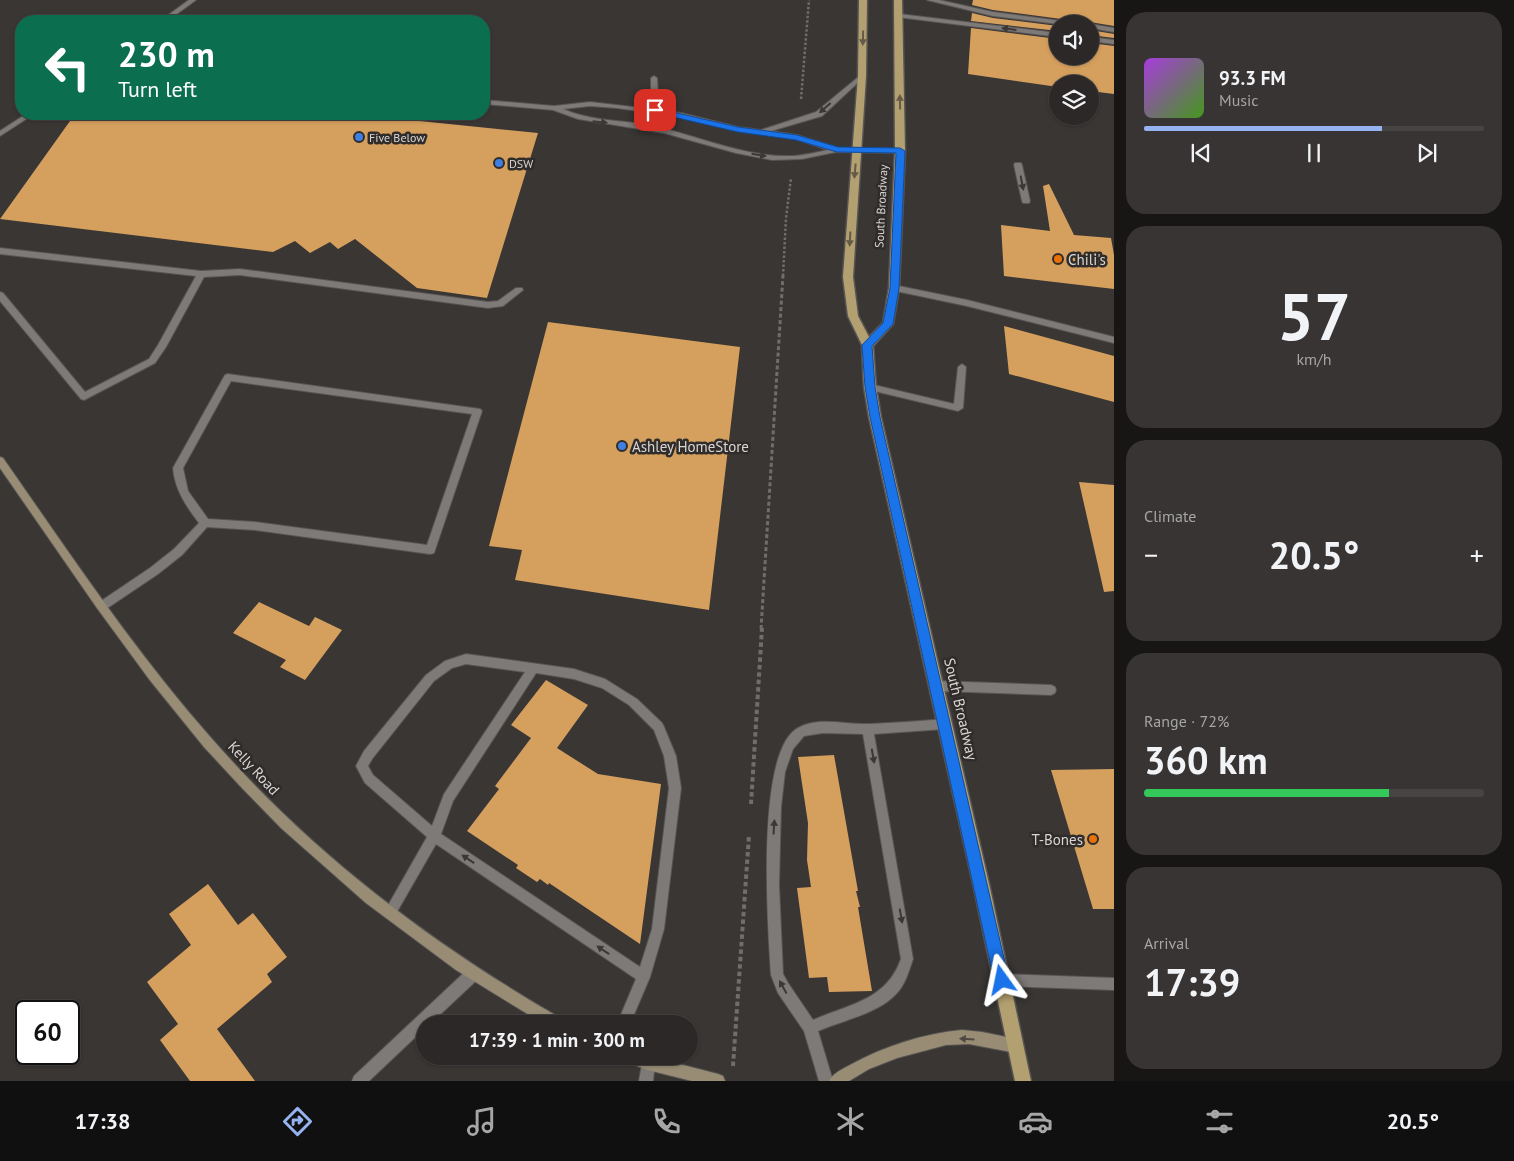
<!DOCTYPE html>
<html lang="en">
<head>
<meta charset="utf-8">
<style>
	body { margin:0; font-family:"PT Sans",sans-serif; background:#373433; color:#f1f3f6; height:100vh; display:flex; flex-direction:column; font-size:19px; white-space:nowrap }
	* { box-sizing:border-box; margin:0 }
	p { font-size:16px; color:#a6a6a7 }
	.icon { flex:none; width:28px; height:28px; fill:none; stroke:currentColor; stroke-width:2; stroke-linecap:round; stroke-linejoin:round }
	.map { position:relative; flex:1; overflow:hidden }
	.details { display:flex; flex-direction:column; gap:12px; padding:12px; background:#181615; width:400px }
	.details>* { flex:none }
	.guide { position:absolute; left:15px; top:15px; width:475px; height:105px; border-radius:20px; box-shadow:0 1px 4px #0004,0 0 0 1px #474444; background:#0b6e4f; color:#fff; overflow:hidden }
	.buttons { position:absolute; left:1049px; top:15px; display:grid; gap:10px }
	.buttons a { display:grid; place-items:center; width:50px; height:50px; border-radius:50%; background:#2b2827; box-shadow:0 1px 4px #0004,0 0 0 1px #474444; font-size:25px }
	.speed { position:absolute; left:15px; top:1000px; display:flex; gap:10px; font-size:25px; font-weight:700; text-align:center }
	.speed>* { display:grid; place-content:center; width:65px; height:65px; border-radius:50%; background:#2b2827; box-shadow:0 1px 4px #0004,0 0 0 1px #474444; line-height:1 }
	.speed .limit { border:2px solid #111; border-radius:8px; background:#fff; color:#111 }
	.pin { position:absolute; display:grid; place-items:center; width:42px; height:42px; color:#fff; margin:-21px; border-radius:10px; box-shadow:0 2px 8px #0006 }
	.me { position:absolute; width:55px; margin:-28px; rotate:348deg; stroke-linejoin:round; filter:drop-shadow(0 0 4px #0008) }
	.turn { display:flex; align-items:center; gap:18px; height:105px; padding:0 20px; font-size:22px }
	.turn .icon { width:65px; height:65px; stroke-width:2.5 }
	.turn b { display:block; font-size:35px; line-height:42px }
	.big { font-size:38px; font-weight:700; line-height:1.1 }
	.details .widget { flex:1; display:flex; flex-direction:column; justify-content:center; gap:8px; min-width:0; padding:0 18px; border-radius:20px; background:#373433 }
	.details .dial { align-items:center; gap:0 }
	.dial b { font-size:65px; line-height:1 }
	.song { display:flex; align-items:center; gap:15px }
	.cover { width:60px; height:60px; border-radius:8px; background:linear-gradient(135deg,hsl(280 70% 55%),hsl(100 70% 35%)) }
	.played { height:5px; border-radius:2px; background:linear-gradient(90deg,#95b2f1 70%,#474444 70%) }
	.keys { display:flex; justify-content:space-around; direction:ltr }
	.heat { display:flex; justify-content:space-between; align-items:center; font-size:28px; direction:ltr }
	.charge { height:8px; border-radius:4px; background:linear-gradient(90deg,#34c759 72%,#474444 0) }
	.trip { position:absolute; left:416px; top:1015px; width:282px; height:50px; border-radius:25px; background:#2b2827; box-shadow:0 1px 4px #0004,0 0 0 1px #474444; font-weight:700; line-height:50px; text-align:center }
	.dock { display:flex; height:80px; justify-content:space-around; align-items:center; background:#111010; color:#a6a6a7 }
	.dock .icon { width:35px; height:35px }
	.dock .active { color:#95b2f1 }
	.dock b { font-size:22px; color:#f1f3f6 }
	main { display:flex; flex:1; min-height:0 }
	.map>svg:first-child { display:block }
	.building { fill:#d59f5e }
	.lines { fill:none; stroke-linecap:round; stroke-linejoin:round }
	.lane-casing { stroke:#585454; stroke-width:2 }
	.street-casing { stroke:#585454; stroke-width:2 }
	.secondary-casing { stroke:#585454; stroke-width:2 }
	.primary-casing { stroke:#585454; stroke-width:3 }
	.path-far2 { stroke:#706d6c; stroke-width:2.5; stroke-dasharray:2.5 2; stroke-linecap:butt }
	.path-far1 { stroke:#706d6c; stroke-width:3; stroke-dasharray:4 2.5; stroke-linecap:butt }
	.path { stroke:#706d6c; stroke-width:4; stroke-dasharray:4.5 3; stroke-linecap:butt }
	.lane { fill:#7e7a77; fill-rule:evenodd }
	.street { fill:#7e7a77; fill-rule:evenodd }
	.secondary { fill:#988d74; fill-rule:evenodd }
	.primary { fill:#b3a070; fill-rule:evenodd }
	.oneway { fill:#3b3836 }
	.oneway2 { fill:#645a46 }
	.oneway3 { fill:#4e4940 }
	.route { fill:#1a73e8; stroke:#114b97 }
	.shop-dot { fill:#3f7fe0; stroke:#2f2c2a; stroke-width:2 }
	.food-dot { fill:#e8710a; stroke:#2f2c2a; stroke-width:2 }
	.labels { text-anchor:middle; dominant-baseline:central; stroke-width:5; stroke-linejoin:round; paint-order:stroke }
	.far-poi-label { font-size:12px; fill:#d9d6d5; stroke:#2f2c2a; text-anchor:start }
	.far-street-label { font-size:12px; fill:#d9d6d5; stroke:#2f2c2a }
	.poi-label { font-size:15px; fill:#d9d6d5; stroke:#2f2c2a; text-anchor:start }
	.street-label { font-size:15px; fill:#d9d6d5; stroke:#2f2c2a }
</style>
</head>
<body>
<main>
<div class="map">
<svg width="1114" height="1081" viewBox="0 0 1114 1081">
	<rect width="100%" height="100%" fill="#393634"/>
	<path class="building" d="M973,0H1114V26L1090,22L1074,24L1069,20L993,10L972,5Z
		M972,13L993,18L1058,26V31L971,21Z
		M971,28L1058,39V56H1090V43L1114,46V94L1090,91V84H1058V87L968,74Z
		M1090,30L1114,34V38L1090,35Z
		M75,114H351L538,133L487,298L417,288L355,239L338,249L330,242L310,253L295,241L273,252L0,219Z
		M1049,184L1074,235L1111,238L1114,255V289L1004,276L1001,225L1050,231L1043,186Z
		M548,322L740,347L709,610L515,580L522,550L489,546Z
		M1004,326L1114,356V402L1009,374Z
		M1079,482L1114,485V591L1104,592Z
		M259,602L309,626L315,617L342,630L305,680L280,667L286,660L233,633Z
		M546,680L588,705L557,748L598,774L661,784L640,944L549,883L548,885L540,879L537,882L516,868L518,865L467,831L499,789L495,786L531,738L511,725Z
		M834,755L858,891H856L860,907H858L872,991L829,992L827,977L809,978L797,888L811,887L807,860L808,823L798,757Z
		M1114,769V909H1093L1051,770Z
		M208,884L238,925L253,913L287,957L267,974L272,982L217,1029L255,1081H190L160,1040L178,1024L147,982L191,945L169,914Z"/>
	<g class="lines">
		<g class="lane-casing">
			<path id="lane" d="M189,0H196L167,21H160Z
				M927,0H939L993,12L1069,22L1072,24H1058L993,16Z
				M899,14L1058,33V37L897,17V15Z
				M1090,24L1114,28V32L1090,28Z
				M1090,37L1114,40V44L1090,41Z
				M862,74L865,76L864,77L822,116L771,131L797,135L838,148L900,149H903V153L836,152L802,159L772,160L736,153L664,133L578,119L553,110L484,104V100L554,106L590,102L651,109V78L654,76L657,78L659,110L681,113L738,127L761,130L816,112ZM590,106L617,108L681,117L738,131L796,139L828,150C817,152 806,155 794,156C744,158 697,135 649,125C620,120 590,121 563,109Z
				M26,114H34L0,136V131Z
				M1015,163H1021L1022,165L1030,201L1029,203H1023L1022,201L1014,165Z
				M0,248L201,271L240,269L488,302L498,301L516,288H522L523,290L503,306L488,308L240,275L204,277L166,347L155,363L84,400L81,399L0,301V292L3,293L85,392L149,359L158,345L196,276L0,254Z
				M894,285L967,300L1114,337V343L967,306L891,290V286Z
				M962,364L966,367L963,408L958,411L870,390L866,387L870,384L954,404L958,367Z
				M228,374L480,409L482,411L434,553L430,554L255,530L207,527L182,555L158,574L106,609L102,610L98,609L97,606L98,603L150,568L174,549L199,523C186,506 175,490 173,468L225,375ZM231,381L472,414L427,545L255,522L208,519L188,491L183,468Z
				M466,654L574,669L605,679L637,699L662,723L664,727L676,756L681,788L664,929L650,977L630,1024H617L636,979L436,844L394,917L390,919L386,917L384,913L386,909L427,837L365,783L356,766L364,751L426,675L445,661ZM466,664L525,672L444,794L432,826L373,775L368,766L372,759L434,681L452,668ZM536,673L574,679L602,688L629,705L654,730L664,756L669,788L652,929L640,967L441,834L453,801Z
				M937,681L1051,685L1055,687L1056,690L1055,693L1051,695L937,691L933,689L932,686L933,683Z
				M945,719L949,720L951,724L949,728L945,729L874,734L913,959C909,971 905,985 896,994C879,1013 841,1021 818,1031L833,1081H819L804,1031L778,993L771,975C768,929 755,751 798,728C818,716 847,725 869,724C894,723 920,721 945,719ZM823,733L863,734L901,959C886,1001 849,1004 813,1020L788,983L783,974L779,885L781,807L785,772L793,749L804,736Z
				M1002,974L1114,978V990L1002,986L997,985L996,980L997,975Z"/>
		</g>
		<g class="street-casing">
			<path id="street" d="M473,968L478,969L479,974L478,979L430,1024H425V1028L369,1081H352L354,1076L468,969Z
				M648,1056L653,1058L655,1063L653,1081H639L643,1058Z"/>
		</g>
		<g class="secondary-casing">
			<path id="secondary" d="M0,457L3,458C70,554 135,652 212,739C313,854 430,943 562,1019L563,1024H544L456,970L366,903L281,828L242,788L204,747L149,679L97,608L0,468Z
				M962,1030L982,1032L1016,1039L1021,1041L1023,1046L1021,1051L1016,1053L969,1044L946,1045L897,1058L869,1069L849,1081H829C833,1073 843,1069 850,1065C885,1046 922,1034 962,1030Z
				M622,1056H648L718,1074L723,1076L725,1081H692L648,1070L624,1061Z"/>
		</g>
		<g class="primary-casing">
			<path id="primary" d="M859,0H867L866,76L853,277L858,316L869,337L883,323L889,288L895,151L894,0H902L905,151L899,288L893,324L873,346L876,387L881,417L990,888L1031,1081H1015L974,888L869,417L864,387L862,345L848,316L843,277L858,76Z"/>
		</g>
		<path class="path-far2" d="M801,99L809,0
			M783,276L786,218L791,178"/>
		<path class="path-far1" d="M761,629L783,275"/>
		<path class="path" d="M751,804L762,628
			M733,1066L749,835"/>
		<use href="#lane" class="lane"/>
		<use href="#street" class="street"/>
		<use href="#secondary" class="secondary"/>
		<use href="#primary" class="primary"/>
	</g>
	<defs><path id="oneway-solid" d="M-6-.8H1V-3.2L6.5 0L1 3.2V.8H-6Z" transform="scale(1.25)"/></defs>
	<g class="oneway">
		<use href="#oneway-solid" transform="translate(1009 29) rotate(-173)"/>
		<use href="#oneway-solid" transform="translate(825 108) rotate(139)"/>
		<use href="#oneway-solid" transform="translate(600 122) rotate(6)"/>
		<use href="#oneway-solid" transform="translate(759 155) rotate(9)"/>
		<use href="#oneway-solid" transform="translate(1022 183) rotate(79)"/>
		<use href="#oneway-solid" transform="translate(873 756) rotate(80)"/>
		<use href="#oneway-solid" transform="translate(774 827) rotate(-86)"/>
		<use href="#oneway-solid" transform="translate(468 859) rotate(-146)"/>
		<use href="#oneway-solid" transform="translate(901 916) rotate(80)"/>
		<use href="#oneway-solid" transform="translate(603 950) rotate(-146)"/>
		<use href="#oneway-solid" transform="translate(783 987) rotate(-119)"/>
	</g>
	<g class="oneway2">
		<use href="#oneway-solid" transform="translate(863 38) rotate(91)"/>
		<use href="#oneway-solid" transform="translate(900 102) rotate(-91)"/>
		<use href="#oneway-solid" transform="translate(855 171) rotate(95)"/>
		<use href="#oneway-solid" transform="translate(850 239) rotate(93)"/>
	</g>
	<use class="oneway3" href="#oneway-solid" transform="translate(967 1039) rotate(-176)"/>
	<path class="route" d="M655,108L738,127L797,135L838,147L900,148L905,151L899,288L893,324L872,346L875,387L880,417L1009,980L1007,985L1002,987L996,985L994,980L870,417L865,387L862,345L883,323L890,288L896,153L837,152L796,140L738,132L652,112L651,110Z"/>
	<g class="shop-dot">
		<circle cx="359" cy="137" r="5"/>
		<circle cx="499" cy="163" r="5"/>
		<circle cx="622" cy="446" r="5"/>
	</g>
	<g class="food-dot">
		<circle cx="1058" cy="259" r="5"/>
		<circle cx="1093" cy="839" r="5"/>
	</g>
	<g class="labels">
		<g class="far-poi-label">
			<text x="369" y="137">Five Below</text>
			<text x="509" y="163">DSW</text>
		</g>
		<g class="far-street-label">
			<text transform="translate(881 206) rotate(-87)">South Broadway</text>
		</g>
		<g class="poi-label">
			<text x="1068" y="259">Chili's</text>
			<text x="632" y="446">Ashley HomeStore</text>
			<text x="1083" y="839" text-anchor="end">T-Bones</text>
		</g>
		<g class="street-label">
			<text transform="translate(961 709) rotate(77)">South Broadway</text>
			<text transform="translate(254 768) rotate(47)">Kelly Road</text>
		</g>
	</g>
</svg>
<div class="buttons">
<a><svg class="icon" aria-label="sound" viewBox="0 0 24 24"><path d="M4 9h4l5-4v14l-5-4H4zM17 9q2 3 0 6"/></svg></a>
<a><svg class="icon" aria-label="layers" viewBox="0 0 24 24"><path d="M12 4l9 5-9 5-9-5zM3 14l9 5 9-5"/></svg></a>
</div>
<div class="speed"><div class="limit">60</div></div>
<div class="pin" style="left:655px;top:110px;background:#d93025"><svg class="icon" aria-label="arrive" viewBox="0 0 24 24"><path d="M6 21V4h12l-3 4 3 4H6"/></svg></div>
<svg class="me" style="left:1002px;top:980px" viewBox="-20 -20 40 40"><path d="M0-17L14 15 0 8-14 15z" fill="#1a73e8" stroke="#fff" stroke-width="4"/></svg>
<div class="trip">17:39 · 1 min · 300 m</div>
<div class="guide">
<div class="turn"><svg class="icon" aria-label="left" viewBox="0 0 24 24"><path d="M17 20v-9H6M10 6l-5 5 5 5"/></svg><div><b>230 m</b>Turn left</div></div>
</div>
</div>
<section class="details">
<div class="widget">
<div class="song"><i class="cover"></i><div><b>93.3 FM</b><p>Music</p></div></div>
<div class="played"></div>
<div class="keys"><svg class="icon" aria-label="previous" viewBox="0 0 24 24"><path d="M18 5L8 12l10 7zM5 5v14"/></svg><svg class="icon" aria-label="pause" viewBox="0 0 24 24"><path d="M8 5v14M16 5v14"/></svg><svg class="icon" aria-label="next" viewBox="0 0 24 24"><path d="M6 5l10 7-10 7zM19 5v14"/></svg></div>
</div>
<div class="widget dial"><b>57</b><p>km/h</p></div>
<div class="widget"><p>Climate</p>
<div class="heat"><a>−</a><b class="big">20.5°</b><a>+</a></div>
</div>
<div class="widget"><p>Range · 72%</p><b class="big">360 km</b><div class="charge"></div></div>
<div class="widget"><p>Arrival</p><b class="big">17:39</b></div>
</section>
</main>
<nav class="dock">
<b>17:38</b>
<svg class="icon active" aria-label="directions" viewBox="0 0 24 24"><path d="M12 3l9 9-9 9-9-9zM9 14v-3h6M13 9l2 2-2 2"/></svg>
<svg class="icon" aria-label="music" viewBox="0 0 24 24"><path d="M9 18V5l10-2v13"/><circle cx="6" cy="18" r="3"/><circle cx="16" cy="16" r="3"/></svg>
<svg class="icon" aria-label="phone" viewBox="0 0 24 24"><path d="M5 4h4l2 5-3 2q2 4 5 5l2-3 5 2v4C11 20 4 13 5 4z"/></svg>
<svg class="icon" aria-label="climate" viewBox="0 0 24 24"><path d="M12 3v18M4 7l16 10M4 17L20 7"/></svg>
<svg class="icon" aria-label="car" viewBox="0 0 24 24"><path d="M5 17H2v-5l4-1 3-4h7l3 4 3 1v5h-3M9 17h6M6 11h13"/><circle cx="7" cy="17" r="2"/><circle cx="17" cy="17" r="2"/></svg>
<svg class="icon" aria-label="filters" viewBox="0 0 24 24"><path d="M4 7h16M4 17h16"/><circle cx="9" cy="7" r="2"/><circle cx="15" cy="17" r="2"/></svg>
<b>20.5°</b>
</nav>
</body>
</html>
